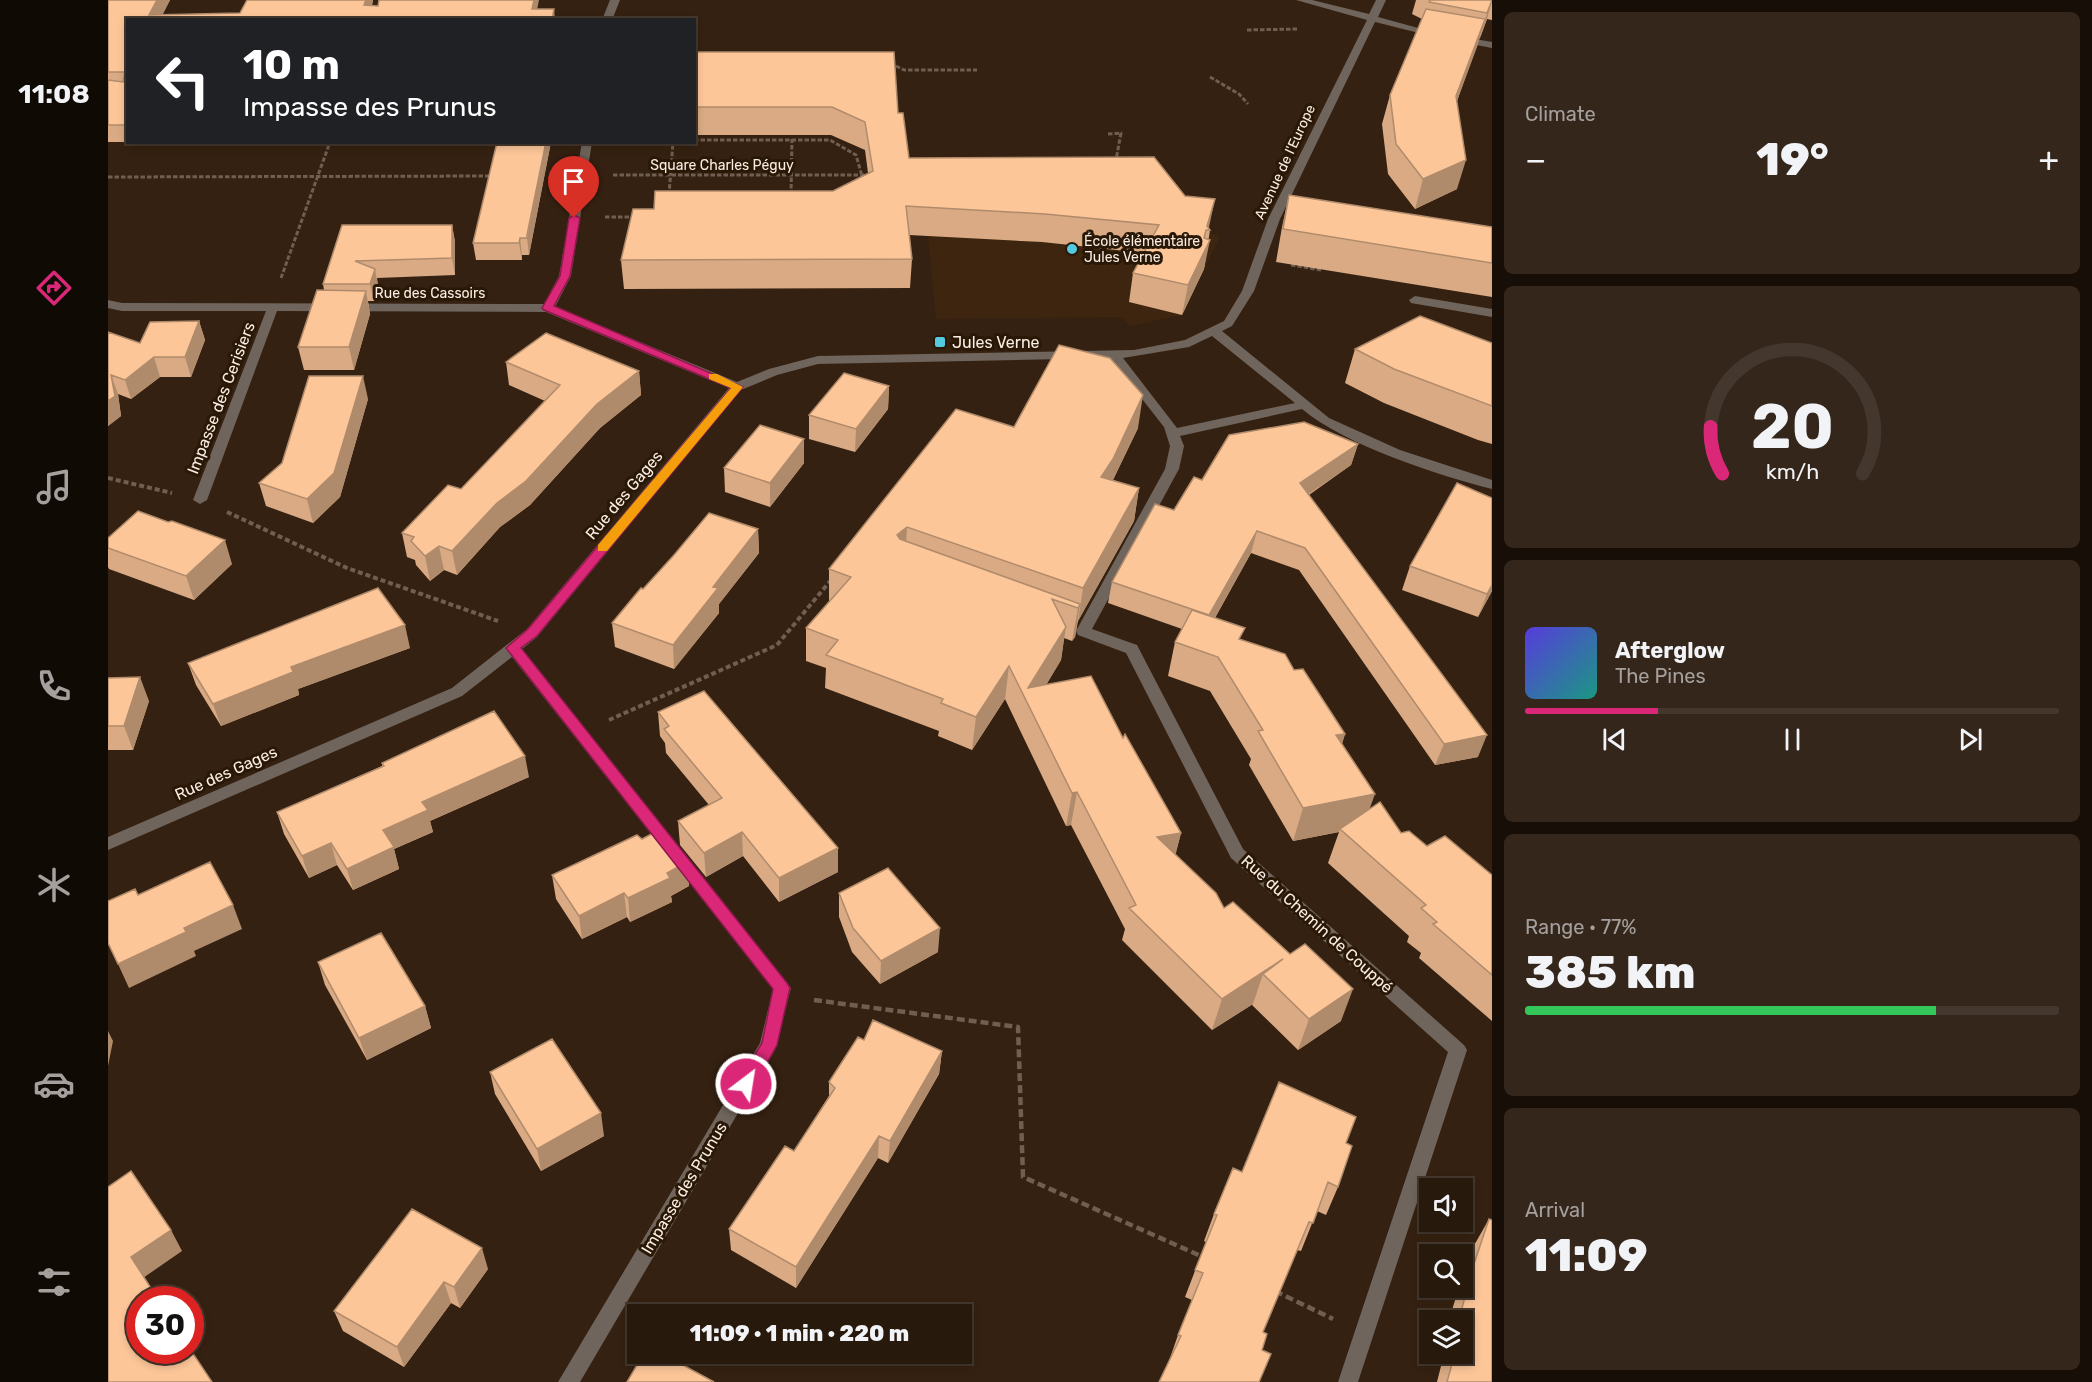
<!DOCTYPE html>
<html lang="en">
<head>
<meta charset="utf-8">
<style>
	body { margin:0; font-family:Rubik,sans-serif; background:#34261b; color:#f1f3f6; height:100vh; display:flex; flex-direction:column; font-size:22px; white-space:nowrap }
	* { box-sizing:border-box; margin:0 }
	p { font-size:20px; color:#a5a09d }
	.icon { flex:none; width:33px; height:33px; fill:none; stroke:currentColor; stroke-width:2; stroke-linecap:round; stroke-linejoin:round }
	.map { position:relative; flex:1; overflow:hidden }
	.drawer { display:flex; flex-direction:column; gap:12px; padding:12px; background:#160e07; width:600px }
	.drawer>* { flex:none }
	.top-card { position:absolute; left:18px; top:18px; width:570px; height:126px; border-radius:0px; box-shadow:0 3px 9px #0003,0 0 0 2px #44382e; background:#202124; color:#fff; overflow:hidden }
	.buttons { position:absolute; left:1311px; top:1178px; display:grid; gap:12px }
	.buttons a { display:grid; place-items:center; width:54px; height:54px; border-radius:0px; background:#28190d; box-shadow:0 3px 9px #0003,0 0 0 2px #44382e; font-size:30px }
	.speed { position:absolute; left:18px; top:1286px; display:flex; gap:12px; font-size:30px; font-weight:700; text-align:center }
	.speed>* { display:grid; place-content:center; width:78px; height:78px; border-radius:50%; background:#28190d; box-shadow:0 3px 9px #0003,0 0 0 2px #44382e; line-height:1 }
	.speed .limit { border:9px solid #d22; background:#fff; color:#111 }
	.pin { position:absolute; display:grid; place-items:center; width:51px; height:51px; color:#fff; margin:-62px -26px; border-radius:50% 50% 50% 0; rotate:-45deg; box-shadow:0 0 6px #0007 }
	.pin .icon { rotate:45deg }
	.me { position:absolute; width:66px; margin:-33px; rotate:31deg; stroke-linejoin:round; filter:drop-shadow(0 0 4px #0008) }
	.turn { display:flex; align-items:center; gap:21px; height:126px; padding:0 18px; font-size:27px }
	.turn .icon { width:78px; height:78px; stroke-width:2.5 }
	.turn b { display:block; font-size:42px; line-height:51px }
	.big { font-size:45px; font-weight:800; line-height:1.1 }
	.drawer .tile { flex:1; display:flex; flex-direction:column; justify-content:center; gap:9px; min-width:0; padding:0 21px; border-radius:9px; background:#34261b }
	.drawer .dial { align-items:center; gap:0 }
	.dial svg { height:156px; overflow:visible; fill:none; stroke:#44382e; stroke-width:7; stroke-linecap:round; text-anchor:middle }
	.dial text { fill:#f1f3f6; stroke:none }
	.song { display:flex; align-items:center; gap:18px }
	.cover { width:72px; height:72px; border-radius:9px; background:linear-gradient(135deg,hsl(250 70% 55%),hsl(170 70% 35%)) }
	.played { height:6px; border-radius:3px; background:linear-gradient(90deg,#db2777 25%,#44382e 25%) }
	.keys { display:flex; justify-content:space-around; direction:ltr }
	.heat { display:flex; justify-content:space-between; align-items:center; font-size:33px; direction:ltr }
	.charge { height:9px; border-radius:4px; background:linear-gradient(90deg,#34c759 77%,#44382e 0) }
	.trip { position:absolute; left:519px; top:1304px; width:345px; height:60px; border-radius:0px; background:#28190d; box-shadow:0 3px 9px #0003,0 0 0 2px #44382e; font-weight:800; line-height:60px; text-align:center }
	main { display:flex; flex:1; min-height:0 }
	.tabs { display:flex; flex-direction:column; width:108px; justify-content:space-around; align-items:center; background:#100a05; color:#a5a09d }
	.tabs .icon { width:42px; height:42px }
	.tabs .selected { color:#db2777 }
	.tabs b { font-size:27px; color:#f1f3f6 }
	.map>svg:first-child { display:block }
	.built { fill:#3e250f }
	.lines { fill:none; stroke-linecap:round; stroke-linejoin:round }
	.path-far2 { stroke:#705e50; stroke-width:3; stroke-dasharray:4.5 2; stroke-linecap:butt }
	.path-far1 { stroke:#705e50; stroke-width:4; stroke-dasharray:5 3; stroke-linecap:butt }
	.path { stroke:#705e50; stroke-width:4.5; stroke-dasharray:8 4; stroke-linecap:butt }
	.minor { fill:#6f655c; fill-rule:evenodd }
	.wall { fill:#d9aa84 }
	.shaded-wall { fill:#b08b6b }
	.building { fill:#fcc699; stroke:#b08b6b; stroke-width:1.5 }
	.route { fill:#db2777; stroke:#8e194d; stroke-width:1.5 }
	.slow { fill:#f59e0b }
	.poi-dot { fill:#54cade; stroke:#2a1807; stroke-width:2 }
	.labels { text-anchor:middle; dominant-baseline:central; stroke-width:6; stroke-linejoin:round; paint-order:stroke }
	.far-street-label { font-size:14px; fill:#faede3; stroke:#2a1807 }
	.far-poi-label { font-size:14px; fill:#faede3; stroke:#2a1807; text-anchor:start }
	.poi-label { font-size:16px; fill:#faede3; stroke:#2a1807; text-anchor:start }
	.street-label { font-size:16px; fill:#faede3; stroke:#2a1807 }
</style>
</head>
<body>
<main>
<nav class="tabs">
<b>11:08</b>
<svg class="icon selected" aria-label="directions" viewBox="0 0 24 24"><path d="M12 3l9 9-9 9-9-9zM9 14v-3h6M13 9l2 2-2 2"/></svg>
<svg class="icon" aria-label="music" viewBox="0 0 24 24"><path d="M9 18V5l10-2v13"/><circle cx="6" cy="18" r="3"/><circle cx="16" cy="16" r="3"/></svg>
<svg class="icon" aria-label="phone" viewBox="0 0 24 24"><path d="M5 4h4l2 5-3 2q2 4 5 5l2-3 5 2v4C11 20 4 13 5 4z"/></svg>
<svg class="icon" aria-label="climate" viewBox="0 0 24 24"><path d="M12 3v18M4 7l16 10M4 17L20 7"/></svg>
<svg class="icon" aria-label="car" viewBox="0 0 24 24"><path d="M5 17H2v-5l4-1 3-4h7l3 4 3 1v5h-3M9 17h6M6 11h13"/><circle cx="7" cy="17" r="2"/><circle cx="17" cy="17" r="2"/></svg>
<svg class="icon" aria-label="filters" viewBox="0 0 24 24"><path d="M4 7h16M4 17h16"/><circle cx="9" cy="7" r="2"/><circle cx="15" cy="17" r="2"/></svg>
</nav>
<div class="map">
<svg width="1384" height="1382" viewBox="0 0 1384 1382">
	<rect width="100%" height="100%" fill="#352111"/>
	<path class="built" d="M815,186L1097,231L1112,237L1074,315L1022,326L1014,317L828,319Z"/>
	<g class="lines">
		<path class="path-far2" d="M1139,30L1189,29
			M788,66L796,70H869
			M1102,77L1131,94L1140,104
			M1000,134L1013,133L1008,160
			M586,140H722L748,155L754,176
			M505,175H758
			M0,177L386,176
			M561,195L565,142
			M683,195L684,139
			M497,217H526
			M1183,265L1213,270
			M173,278L222,142"/>
		<path class="path-far1" d="M0,478L64,493
			M119,512L239,568L390,621
			M501,720L669,645L723,580"/>
		<path class="path" d="M706,1000L910,1027L915,1177L1095,1257
			M1167,1291L1225,1319"/>
		<path class="minor" d="M502,0H512L504,20H494Z
			M1188,0H1204L1261,14L1268,0H1278L1270,17L1332,34L1327,37L1267,22L1172,219L1146,291L1124,326L1114,331L1221,418L1292,450L1384,480V489C1329,475 1237,445 1194,409L1072,436L1076,446L1071,469L984,629L1029,645L1135,849L1356,1045L1359,1050L1250,1382H1230L1340,1052L1123,858L1018,653L970,635L968,631L1057,469L1062,446L1056,427L1002,358L710,364L669,375L633,390L429,637L414,649L683,988L667,1050L472,1382H450L652,1043L665,989L404,657L354,696L0,850V837L344,688L419,629L621,388L438,312L169,311L99,500L92,504L85,500L158,311H14L0,308V300L14,303L436,304L451,276L474,142H484L463,276L447,307L629,382L661,369L710,356L1026,350L1077,340L1116,321L1134,291L1160,219L1259,20ZM1104,336L1187,403L1069,428L1015,358L1081,347Z
			M1350,36L1384,42V48L1347,41V37Z
			M1307,296L1384,309V317L1303,303L1301,300Z"/>
	</g>
	<path class="wall" d="M0,0H62L54,15L132,13L139,0H265L264,6L431,0L20,20V142H0Z
		M1308,0H1384V20L1379,19L1372,38V37L1349,101V189L1307,209L1280,174L1274,124L1282,95L1314,19L1304,14Z
		M586,52L790,113L801,158L1101,229L1102,230L1096,269L1074,315L1021,302L1025,273L1036,253L934,242L801,235L804,259L802,288L516,289L513,260L546,209L725,191L760,173L757,150L723,135H586Z
		M443,142L421,255H414V260H368L365,243Z
		M1181,195L1384,227V297L1168,262L1174,227Z
		M234,225H344L347,242V275L269,278L270,286L266,301H260L262,314L246,370H196L190,347L216,290L215,284Z
		M91,321L97,340L83,377H52L23,399L10,394L13,416L0,426V332L32,343Z
		M1384,343V444L1370,440L1276,403L1237,383L1247,349Z
		M398,362L531,371L533,395L492,428L422,505L392,527L349,575L336,570L322,581L308,565L307,560L299,557L294,533L353,489L437,401L401,385Z
		M781,386L780,409L747,452L701,439V415Z
		M260,399L232,497L205,523L158,506L151,483Z
		M906,427L1030,428L1005,480L1031,488L1026,521L970,621L967,637L964,641L956,638L953,660L938,685L1015,738L1073,833L1067,855L1116,908L1233,1021L1190,1050L1144,1005L1145,1004L1104,1030L1014,940L1017,929L963,825L958,826L897,699L864,750L830,736L831,731L717,688L718,668L698,661V628L721,602V569Z
		M1250,444L1243,465L1201,495L1370,757L1327,765L1191,570L1143,553L1107,618L1134,640L1186,670L1237,734L1234,744L1261,809L1293,833L1319,846L1384,875V1021L1311,958L1313,953L1299,942L1301,936L1220,863L1231,832L1185,841L1141,765L1143,759L1102,691L1060,676L1067,642L1074,629L1000,603L1004,582L1066,510L1094,480Z
		M696,463L662,507L617,492L616,468Z
		M1384,498V591L1370,617L1294,590L1302,566Z
		M650,529L651,553L611,604V613L566,669L507,647L504,623L535,589Z
		M0,538L124,564L86,600L1,569L0,567Z
		M302,648L190,689L191,695L113,726L88,685L80,663Z
		M0,678L41,701L25,750H0Z
		M550,712L730,872L671,902L635,856L598,877L572,845L570,821L601,805L558,753L557,743L552,736Z
		M274,763L421,777L322,821L325,832L286,849L291,869L245,890L229,865L201,878L176,834L169,812L274,766Z
		M534,839L579,862L581,886L563,896L564,902L522,922L519,917L474,939L448,899L444,875Z
		M731,893L830,952L772,984L744,952L731,917Z
		M210,962L317,1006L323,1028L259,1060L217,985Z
		M756,1040L834,1051L831,1074L780,1163L770,1158L688,1288L623,1250L621,1229L686,1151L721,1096V1082Z
		M382,1072L496,1136L433,1171L387,1094Z
		M1238,1143L1230,1187L1218,1215L1209,1211L1193,1251L1189,1250L1155,1332L1154,1350L1061,1361L1070,1335L1084,1300L1077,1297L1098,1242L1096,1241L1106,1214L1134,1172Z
		M1381,1219L1384,1382H1329L1336,1354L1335,1353H1354V1320H1341L1351,1287H1354V1276L1364,1249Z
		M380,1269L352,1308L343,1303L296,1367L235,1331L226,1311Z"/>
	<path class="shaded-wall" d="M49,0H62L52,20L41,15Z
		M258,0H265L260,20L256,5Z
		M426,0H431L427,20L424,9Z
		M1384,0L1379,19L1372,38L1379,13Z
		M446,9L447,20H444Z
		M1377,19L1369,47L1340,125L1348,96Z
		M438,142H443L421,255L419,238Z
		M1358,160L1349,189L1307,209L1315,179Z
		M1107,199L1101,227V230H1098Z
		M344,225L347,242V275L344,258Z
		M1098,230L1093,259L1102,240L1096,269L1074,315L1080,285Z
		M412,238L414,255V260L411,243Z
		M267,269L270,286L266,301L262,284Z
		M258,291L262,314L246,370L241,347Z
		M91,321L97,340L83,377L77,357Z
		M46,357L52,377L23,399L17,380Z
		M531,371L533,395L492,428L422,505L392,527L349,575L344,551L389,503L489,404Z
		M3,375L10,394L13,416L0,426V401Z
		M255,376L260,399L232,497L205,523L199,499Z
		M781,386L780,409L747,452L748,429Z
		M1035,395L1030,428L999,492L993,477Z
		M696,439V463L662,507V483Z
		M1250,444L1243,465L1186,504L1192,483Z
		M1031,488L1026,521L970,621L975,588Z
		M799,527L797,560L789,535Z
		M650,529L651,553L611,604V613L566,669L565,645L605,587Z
		M1149,531L1143,553L1096,637L1101,615Z
		M117,540L124,564L86,600L78,576Z
		M331,546L336,570L322,581L317,556Z
		M1384,585V591L1370,617L1379,594Z
		M972,604L967,637L964,641L970,608Z
		M297,625L302,648L190,689L191,695L113,726L105,704L183,667Z
		M958,627L953,660L923,710L920,688Z
		M901,666L897,699L864,750L868,717Z
		M32,677L41,701L25,750L16,726Z
		M1237,734L1226,767L1228,735Z
		M1379,735L1370,757L1327,765L1336,744Z
		M417,756L421,777L322,821L325,832L286,849L291,869L245,890L239,869L275,830L314,802Z
		M969,792L963,825L958,826L964,793Z
		M1267,794L1255,827L1232,829L1231,832L1185,841L1195,808Z
		M634,832L635,856L598,877L596,853Z
		M1073,833L1065,865L1049,837Z
		M223,843L229,865L201,878L194,856Z
		M730,848V872L671,902V878Z
		M579,862L581,886L563,896L564,902L522,922L520,898L559,873Z
		M516,893L519,917L474,939L471,916Z
		M125,905L134,929L86,951L88,956L21,988L10,964L76,928Z
		M832,928L830,952L772,984L773,961Z
		M1175,959L1155,974L1145,1004L1104,1030L1114,999Z
		M1245,989L1233,1021L1190,1050L1201,1019Z
		M317,1006L323,1028L259,1060L251,1038Z
		M0,1031L5,1041L0,1066Z
		M834,1051L831,1074L780,1163L782,1141Z
		M493,1113L496,1136L433,1171L429,1149Z
		M771,1136L770,1158L688,1288V1267Z
		M63,1230L74,1251L35,1278L23,1257Z
		M374,1248L380,1269L352,1308L346,1287Z
		M336,1282L343,1303L296,1367L289,1347Z"/>
	<path class="building" d="M0,0H49L41,15L132,13L139,0H258L256,5L270,6L271,0H426L424,9H446L444,20H20V125H0V80L15,82L17,72H0Z
		M1322,0H1384L1379,13L1321,2Z
		M1318,9L1377,19L1348,96L1358,160L1315,179L1288,144L1282,95Z
		M586,52H786L790,113H795L801,158L1046,157L1077,196L1107,199L1099,226L1102,230H1098L1096,238L1102,240L1080,285L1025,273L1051,225L937,214L798,206L804,259L513,260L525,209H546L547,191H725L765,171L757,122L724,107H586Z
		M389,142H438L419,235V238H412L411,243H365Z
		M1181,195L1384,227V263L1175,229Z
		M234,225H344V258L247,261L267,269L262,284H215Z
		M209,290L258,291L241,347H190Z
		M1312,316L1384,343V406L1286,369L1247,349Z
		M91,321L77,357H46L17,380L3,375L7,396L0,401V332L32,343L42,322Z
		M438,333L531,371L489,404L418,481L389,503L344,551L331,546L317,556L303,541L306,537L294,533L340,485L353,489L452,385L398,362Z
		M951,345L1002,358L1035,395L1005,459L993,477L1031,488L975,588L799,527L789,535L792,539L972,604L970,608L944,599L958,627L920,688L983,676L1015,738L1017,734L1073,833L1049,837L1108,893L1116,908L1125,902L1182,954L1197,944L1245,989L1201,1019L1155,974L1175,959L1114,999L1021,908L1028,905L969,792L964,793L901,666L868,717L833,703L835,699L718,655L730,640L698,628L743,577L721,569L848,409L906,427Z
		M736,373L781,386L748,429L701,415Z
		M201,376H255L226,473L199,499L151,483L174,463Z
		M1196,422L1250,444L1192,483L1379,735L1336,744L1197,548L1149,531L1101,615L1004,582L1047,504L1066,510L1086,477L1094,480L1121,435Z
		M652,425L696,439L662,483L616,468Z
		M1349,483L1384,498V585L1379,594L1302,566Z
		M30,511L60,522L64,521L117,540L78,576L0,548V538Z
		M601,513L650,529L605,587L610,588L565,645L504,623L533,588L535,589L566,555Z
		M270,588L297,625L183,667L185,672L105,704L80,663Z
		M1084,610L1137,628L1131,639L1177,654L1186,670L1195,669L1237,734L1228,735L1267,794L1195,808L1150,731L1155,730L1110,657L1067,642Z
		M32,677L16,726H0V678Z
		M596,691L730,848L671,878L634,832L596,853L570,821L614,798L556,729L561,726L550,712Z
		M386,711L417,756L314,802L320,810L275,830L286,847L239,869L223,843L194,856L169,812L276,766L274,763Z
		M1272,802L1293,833L1301,831L1319,846L1337,836L1384,875V975L1325,924L1329,922L1313,908L1318,905L1232,829Z
		M553,829L579,862L559,873L562,878L520,898L516,893L471,916L444,875L529,835L534,839Z
		M102,862L125,905L76,928L78,932L10,964L0,943V901L27,889L30,895Z
		M780,868L832,928L773,961L745,928L731,893Z
		M273,933L317,1006L251,1038L210,962Z
		M765,1020L834,1051L782,1141L771,1136L688,1267L621,1229L677,1146L686,1151L727,1088L721,1082L750,1037L756,1040Z
		M444,1039L493,1113L429,1149L382,1072Z
		M1171,1082L1248,1117L1238,1143L1244,1146L1230,1187L1220,1182L1205,1223L1201,1222L1155,1332L1159,1334L1154,1350L1163,1354L1151,1382H1051L1073,1336L1070,1335L1095,1273L1087,1270L1109,1215L1106,1214L1125,1168L1134,1172Z
		M23,1171L63,1230L23,1257L50,1299H32V1350H82V1349L104,1382H0V1187Z
		M304,1209L374,1248L346,1287L336,1282L289,1347L226,1311Z
		M1381,1219L1384,1220V1382H1339L1347,1353H1354V1320H1351L1363,1273Z
		M536,1353H553L606,1382H519Z"/>
	<path class="route" d="M466,215L472,218L462,276L446,306L635,387L429,636L413,648L679,983L682,988L669,1045L644,1090L638,1092L632,1090L629,1084L654,1043L665,989L398,648L420,629L623,388L436,310L434,308L452,276L461,218Z"/>
	<path class="slow" d="M601,374H609L635,387L499,551H490V545L623,388L601,379Z"/>
	<g class="poi-dot">
		<circle cx="964" cy="249" r="6"/>
		<rect x="826" y="336" width="12" height="12" rx="3"/>
	</g>
	<g class="labels">
		<g class="far-street-label">
			<text transform="translate(1177 162) rotate(-65)">Avenue de l'Europe</text>
			<text x="614" y="165">Square Charles Péguy</text>
			<text x="322" y="293">Rue des Cassoirs</text>
		</g>
		<g class="far-poi-label">
			<text x="976" y="241">École élémentaire<tspan x="976" dy="16">Jules Verne</tspan></text>
		</g>
		<g class="poi-label">
			<text x="844" y="342">Jules Verne</text>
		</g>
		<g class="street-label">
			<text transform="translate(113 398) rotate(-69)">Impasse des Cerisiers</text>
			<text transform="translate(516 495) rotate(-50)">Rue des Gages</text>
			<text transform="translate(118 773) rotate(-24)">Rue des Gages</text>
			<text transform="translate(1209 924) rotate(42)">Rue du Chemin de Couppé</text>
			<text transform="translate(576 1188) rotate(-59)">Impasse des Prunus</text>
		</g>
	</g>
</svg>
<div class="buttons">
<a><svg class="icon" aria-label="sound" viewBox="0 0 24 24"><path d="M4 9h4l5-4v14l-5-4H4zM17 9q2 3 0 6"/></svg></a>
<a><svg class="icon" aria-label="search" viewBox="0 0 24 24"><circle cx="10" cy="10" r="6"/><path d="M15 15l6 6"/></svg></a>
<a><svg class="icon" aria-label="layers" viewBox="0 0 24 24"><path d="M12 4l9 5-9 5-9-5zM3 14l9 5 9-5"/></svg></a>
</div>
<div class="speed"><div class="limit">30</div></div>
<div class="pin" style="left:466px;top:218px;background:#d93025"><svg class="icon" aria-label="arrive" viewBox="0 0 24 24"><path d="M6 21V4h12l-3 4 3 4H6"/></svg></div>
<svg class="me" style="left:638px;top:1084px" viewBox="-20 -20 40 40"><circle r="17" fill="#db2777" stroke="#fff" stroke-width="3"/><path d="M0-11L8 9 0 5-8 9z" fill="#fff"/></svg>
<div class="trip">11:09 · 1 min · 220 m</div>
<div class="top-card">
<div class="turn"><svg class="icon" aria-label="left" viewBox="0 0 24 24"><path d="M17 20v-9H6M10 6l-5 5 5 5"/></svg><div><b>10 m</b>Impasse des Prunus</div></div>
</div>
</div>
<section class="drawer">
<div class="tile"><p>Climate</p>
<div class="heat"><a>−</a><b class="big">19°</b><a>+</a></div>
</div>
<div class="tile dial"><svg viewBox="0 0 100 80">
<path d="M14 69A42 42 0 1 1 86 69"/>
<path d="M14 69A42 42 0 0 1 8 45" stroke="#db2777"/>
<text x="50" y="56" font-size="32" font-weight="700">20</text>
<text x="50" y="72" font-size="11">km/h</text>
</svg></div>
<div class="tile">
<div class="song"><i class="cover"></i><div><b>Afterglow</b><p>The Pines</p></div></div>
<div class="played"></div>
<div class="keys"><svg class="icon" aria-label="previous" viewBox="0 0 24 24"><path d="M18 5L8 12l10 7zM5 5v14"/></svg><svg class="icon" aria-label="pause" viewBox="0 0 24 24"><path d="M8 5v14M16 5v14"/></svg><svg class="icon" aria-label="next" viewBox="0 0 24 24"><path d="M6 5l10 7-10 7zM19 5v14"/></svg></div>
</div>
<div class="tile"><p>Range · 77%</p><b class="big">385 km</b><div class="charge"></div></div>
<div class="tile"><p>Arrival</p><b class="big">11:09</b></div>
</section>
</main>
</body>
</html>
